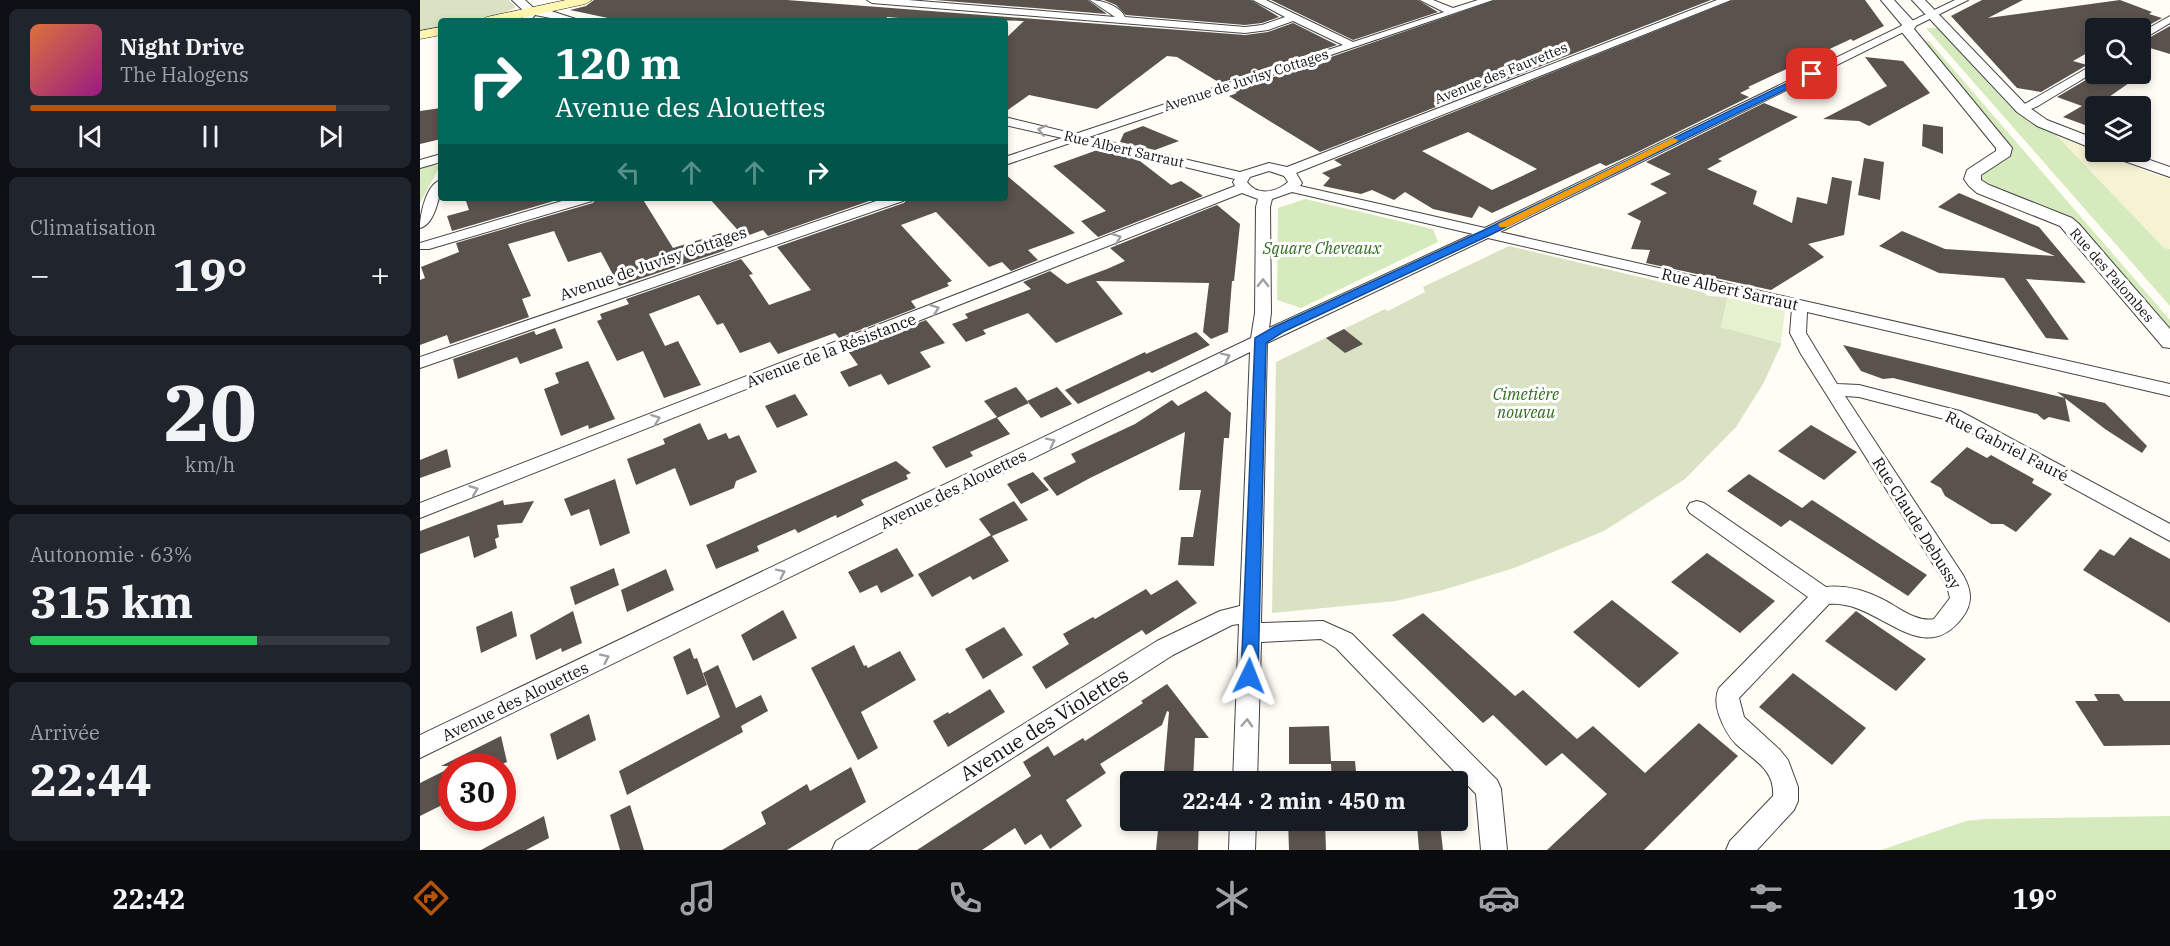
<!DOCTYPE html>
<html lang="fr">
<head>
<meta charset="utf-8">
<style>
	body { margin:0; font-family:"IBM Plex Serif",serif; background:#20242c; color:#f1f3f6; height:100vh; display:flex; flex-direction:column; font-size:22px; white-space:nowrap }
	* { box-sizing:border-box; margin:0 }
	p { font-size:20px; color:#9ea1a6 }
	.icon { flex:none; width:33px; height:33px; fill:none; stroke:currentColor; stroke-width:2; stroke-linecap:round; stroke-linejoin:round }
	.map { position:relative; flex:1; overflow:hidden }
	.panel { display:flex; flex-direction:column; gap:9px; padding:9px; background:#0d0f14; width:420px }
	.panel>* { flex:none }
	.top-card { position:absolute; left:18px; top:18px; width:570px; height:183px; border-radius:6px; box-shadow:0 3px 9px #0003; background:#00695c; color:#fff; overflow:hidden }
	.fabs { position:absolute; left:1665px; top:18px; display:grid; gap:12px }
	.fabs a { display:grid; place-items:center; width:66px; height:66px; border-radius:6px; background:#171b24; box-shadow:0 3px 9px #0003; font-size:30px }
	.speed { position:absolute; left:18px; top:753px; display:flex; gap:12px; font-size:30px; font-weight:700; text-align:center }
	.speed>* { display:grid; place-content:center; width:78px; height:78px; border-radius:50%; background:#171b24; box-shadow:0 3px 9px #0003; line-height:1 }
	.speed .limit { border:9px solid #d22; background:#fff; color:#111 }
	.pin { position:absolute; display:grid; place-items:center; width:51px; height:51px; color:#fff; margin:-26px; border-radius:12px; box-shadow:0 3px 9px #0006 }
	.me { position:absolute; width:66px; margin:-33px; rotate:2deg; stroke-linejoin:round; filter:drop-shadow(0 0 4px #0008) }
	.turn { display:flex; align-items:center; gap:21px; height:126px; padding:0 18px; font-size:27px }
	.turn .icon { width:78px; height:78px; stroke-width:2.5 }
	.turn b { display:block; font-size:42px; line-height:51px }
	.lanes { display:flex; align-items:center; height:57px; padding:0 18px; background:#0003; justify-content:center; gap:30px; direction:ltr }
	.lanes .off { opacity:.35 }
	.big { font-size:45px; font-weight:700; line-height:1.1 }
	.panel .widget { flex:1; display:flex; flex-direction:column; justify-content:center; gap:9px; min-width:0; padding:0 21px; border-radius:9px; background:#20242c }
	.panel .dial { align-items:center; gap:0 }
	.dial b { font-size:78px; line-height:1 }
	.song { display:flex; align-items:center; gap:18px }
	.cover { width:72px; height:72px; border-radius:9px; background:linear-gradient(135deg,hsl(20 70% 55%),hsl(310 70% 35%)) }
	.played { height:6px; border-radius:3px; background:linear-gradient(90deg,#b45309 85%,#363941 85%) }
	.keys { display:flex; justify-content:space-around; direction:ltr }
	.heat { display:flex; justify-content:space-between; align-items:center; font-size:33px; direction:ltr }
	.charge { height:9px; border-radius:4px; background:linear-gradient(90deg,#34c759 63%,#363941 0) }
	.trip { position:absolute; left:700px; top:771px; width:348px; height:60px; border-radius:6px; background:#171b24; box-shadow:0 3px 9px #0003; font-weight:700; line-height:60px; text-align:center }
	.dock { display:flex; height:96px; justify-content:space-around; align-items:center; background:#090b0e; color:#9ea1a6 }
	.dock .icon { width:42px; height:42px }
	.dock .selected { color:#b45309 }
	.dock b { font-size:27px; color:#f1f3f6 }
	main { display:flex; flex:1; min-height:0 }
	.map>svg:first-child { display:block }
	.farmland { fill:#f6f3d4 }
	.green { fill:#d5ebbd }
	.cemetery { fill:#d9e3c4 }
	.pitch { fill:#e6f2cf }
	.building { fill:#5a524d; fill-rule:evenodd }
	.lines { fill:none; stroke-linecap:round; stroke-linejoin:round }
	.minor-casing { stroke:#444; stroke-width:2 }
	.tertiary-casing { stroke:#444; stroke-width:2 }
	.secondary-casing { stroke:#333; stroke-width:1 }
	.minor { fill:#fff; fill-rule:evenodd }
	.tertiary { fill:#fff; fill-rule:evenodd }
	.secondary { fill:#fff6b0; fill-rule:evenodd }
	.oneway { stroke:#a0a0a0 }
	.route { fill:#1a73e8; stroke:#114b97; stroke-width:1.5 }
	.slow { fill:#f59e0b }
	.labels { text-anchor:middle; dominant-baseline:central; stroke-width:6; stroke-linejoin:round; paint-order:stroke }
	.far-street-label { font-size:14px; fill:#111; stroke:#fff }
	.park-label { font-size:16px; font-style:italic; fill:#2f6b1f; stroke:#fff }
	.street-label { font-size:16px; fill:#111; stroke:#fff }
	.near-street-label { font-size:20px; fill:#111; stroke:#fff }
</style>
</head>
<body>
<main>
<section class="panel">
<div class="widget">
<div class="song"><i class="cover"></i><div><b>Night Drive</b><p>The Halogens</p></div></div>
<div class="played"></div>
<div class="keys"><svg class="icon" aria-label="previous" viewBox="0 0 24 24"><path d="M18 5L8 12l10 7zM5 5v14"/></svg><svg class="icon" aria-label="pause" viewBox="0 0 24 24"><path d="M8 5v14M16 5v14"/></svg><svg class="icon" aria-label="next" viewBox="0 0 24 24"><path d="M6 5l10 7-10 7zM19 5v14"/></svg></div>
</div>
<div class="widget"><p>Climatisation</p>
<div class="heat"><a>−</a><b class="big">19°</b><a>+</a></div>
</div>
<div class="widget dial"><b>20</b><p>km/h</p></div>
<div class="widget"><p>Autonomie · 63%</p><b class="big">315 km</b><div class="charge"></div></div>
<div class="widget"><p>Arrivée</p><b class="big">22:44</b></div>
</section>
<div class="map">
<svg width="1750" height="850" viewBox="0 0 1750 850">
	<rect width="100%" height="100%" fill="#fffdf5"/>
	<path class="farmland" d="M1636,135L1736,175L1750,178V249L1744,248Z"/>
	<path class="green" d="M1506,28H1518L1590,107L1609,121L1639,134L1637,136L1744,248L1750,249V306Z
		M1503,40L1509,41L1750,320V332L1663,230L1566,186L1561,179L1563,174L1591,156V148Z
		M13,165L20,166L0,203V168Z
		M885,199L1013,229L1018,242L881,308L857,300L858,208Z
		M1750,816V850H1461L1546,821L1564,819Z"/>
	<path class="cemetery" d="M0,0H89L96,7C74,20 46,21 21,21V26L0,31Z
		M1089,246L1283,292L1288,296L1308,297L1301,327L1361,343V345L1343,384L1316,427L1265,479L1184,531L1094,568L1023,590L976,601L852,613L856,362L965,309L968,311L1005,292L1003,287Z"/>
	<path class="pitch" d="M1308,297L1365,311L1361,343L1301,327Z"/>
	<path class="building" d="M174,0H367L825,35L848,32L873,23L917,45L800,83L757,57L747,56L677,109L609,95L585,112V39L604,21L517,19L514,21L467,17V21H202L150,10L166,6Z
		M515,0H668L687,14Z
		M684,0H831L859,17L842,23L825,25L706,15L696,5Z
		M851,0H998L1018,12L933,40Z
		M1075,0H1291L900,152L809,96L817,93L813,91Z
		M1313,0H1445L1464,26L1433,41L1431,39L1328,87L1330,88L1320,93L1329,97L1211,155L1186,166L1180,163L1072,213L1059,206L1052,218L1013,209L985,192L974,200L952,190L941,194L903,186L910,178L902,173L922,165L914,160ZM1048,132L1117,169L1072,190L1002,151Z
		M1562,0H1603L1568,18L1700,0L1732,12L1729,14L1742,18L1720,30L1676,28V48L1653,61L1667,65L1621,92L1597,88L1531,16Z
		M1750,26V54L1720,45V43Z
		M1445,57L1483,61L1510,93L1449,126L1439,121L1403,119L1467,86Z
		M1676,74H1722L1676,106H1673L1676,107V129L1643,117L1662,106L1637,97Z
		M1344,103L1378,117L1298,159L1302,161L1287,169L1337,191L1333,204L1372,223L1377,197L1407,204L1412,177L1432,181L1424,235L1388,244L1404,257L1351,290L1226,263L1230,250L1211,249L1221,221L1207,214L1247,193L1230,184L1251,174L1226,162Z
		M21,108V139L0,144V111Z
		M1503,124L1523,127V154L1502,146Z
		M723,126L759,141L735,150L700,142L704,133Z
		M680,149L716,158L751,185L761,181L783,196L678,237L661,221L686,211L633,166Z
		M1444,158L1464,162L1460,200L1438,195Z
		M585,174L655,233L608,250L618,260L591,271L582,262L569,267L516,212L481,225L532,281L527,283L529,286L491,301L496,308L419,338L415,333L358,354L350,342L320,353L303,323L297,325L279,295L229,314L245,346L258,341L281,385L244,398L223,351L197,361L177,321L182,319L180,314L209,304L206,299L321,259L333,274L329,275L349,305L391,290L357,247L484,203L487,198H585Z
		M1539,193L1619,227L1666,283L1606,279L1649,340L1626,338L1584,278L1519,273L1459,246L1482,231L1525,249L1635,256L1518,207Z
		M45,198H144L32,231L27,216L49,210Z
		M176,198H222L253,248L301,233L312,248L199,286L181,252L148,262L134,231L88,244L111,296L102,299L109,317L30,344L27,335L0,345V280L5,278L1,267L39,252L36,243L173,203Z
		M289,198H458L348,236L343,230L324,237Z
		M797,205L820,224L814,281H812L808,332L791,339L783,332L789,283L676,281L703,314L636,343L608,313L563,330L566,334L546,342L532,324L548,318L545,314L611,289L603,282L630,271L647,284L687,269L705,261L690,248Z
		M506,320L525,343L500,352L511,367L468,385L461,374L429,387L420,372L438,365L428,351Z
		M135,328L143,348L100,364L97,357L38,379L33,359L114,331L116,335Z
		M924,329L943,344L925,353L906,338Z
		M776,332L790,345L732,373L729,371L658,404L645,390L725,352L726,354Z
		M1423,345L1645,398L1650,422L1629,417L1624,420L1617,414L1473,378L1463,379L1441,371Z
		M168,361L195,419L169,429L168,425L141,436L124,389L139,383L135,373Z
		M596,387L609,403L577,418L590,434L550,452L553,456L526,468L512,447L577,417L564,401Z
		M637,387L652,404L621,418L607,401Z
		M786,391L811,413L809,438H804L794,566L758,565L761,537H773L781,490H759L765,432L670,478L637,496L623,478L656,462L651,454L715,424L752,400L758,406Z
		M1637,392L1685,403L1727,446L1722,453L1685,429Z
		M375,394L388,415L357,428L345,406Z
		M280,423L288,440L306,433L309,439L319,435L337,472L316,481L314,488L270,506L255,468L216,485L207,459L245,444L243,439Z
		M1391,425L1437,452L1404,480L1358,451Z
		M1547,447L1567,458L1571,455L1614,479L1612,483L1632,494L1596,532L1583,524H1571L1525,496L1521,488L1510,482Z
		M27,449L31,467L0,478V460Z
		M476,461L491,473L486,475L488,479L441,500L444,505L417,518L416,515L378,533L375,529L337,546L339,551L296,569L286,545Z
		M613,472L629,490L601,504L587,484Z
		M1329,474L1382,508L1392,500L1507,575L1488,596L1370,520L1361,527L1307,491Z
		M195,479L210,533L180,546L169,509L151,516L144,499Z
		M83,500L84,505L114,501L102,523L77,525L79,537L75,539L77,548L54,558L49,536L0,554V531Z
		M594,501L608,520L572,536L589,561L553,580L550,576L512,597L498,574L571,535L559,519Z
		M1710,537L1750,559V623L1663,570L1680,549L1694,556Z
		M477,548L494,576L461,593L457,585L440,593L428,572Z
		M1287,553L1355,601L1320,633L1251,582Z
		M194,568L199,585L155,605L150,587Z
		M246,569L254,590L207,612L201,590Z
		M757,580L777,603L726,635L722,630L626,689L612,667L649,644L643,634L673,617L675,619L726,589L731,595Z
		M1192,600L1259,653L1219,688L1153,632Z
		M363,610L377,638L333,661L321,635Z
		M92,611L97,636L61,653L56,627Z
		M153,611L162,643L142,652L141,648L116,660L110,635Z
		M1436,611L1506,659L1476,691L1405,641Z
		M1003,613L1095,696L1103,690L1157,739L1173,726L1225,773L1279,723L1318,756L1224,850H1127L1187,794L1142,753L1126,766L1073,715L1063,723L972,635Z
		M584,627L603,655L563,679L545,649Z
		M434,645L444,666L446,665L448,668L480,651L496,680L441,712L458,748L438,760L391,668Z
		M270,648L274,659L277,658L287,685L267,695L253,657Z
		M298,665L316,708L341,695L348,711L321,726L323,732L207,795L199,771L300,717L283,673Z
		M1373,673L1446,728L1412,765L1339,707Z
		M747,684L789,738H775L773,782H743L749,712L747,711L742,725L680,764L686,773L646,800L662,826L630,849L621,834L605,845L595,828L562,850H497L611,776L603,762L628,746L634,756L663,738L665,741L723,703L721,701Z
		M570,689L585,712L528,747L513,721L528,712L529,714Z
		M1674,694H1699L1704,701H1750V745L1684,746L1655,701H1678Z
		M169,714L176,740L137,760L130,734Z
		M909,726L911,761H935L937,782H912L911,764H869V727Z
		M81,736L87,762L77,766H21Z
		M32,767V800L0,816V783Z
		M431,767L446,802L367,850H302L346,824L341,812L387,784L390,791Z
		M210,805L224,850H200L190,815Z
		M124,816L129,838L106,850H61Z
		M739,820H779L778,850H736Z
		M868,820H905L906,850H869Z
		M1020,824L1023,850H999L997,825Z"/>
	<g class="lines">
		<g class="minor-casing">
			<path id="minor" d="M447,0H488L695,17L670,0C682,0 700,6 705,17L825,27L842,25L865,17L833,0H846L933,42L1024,12L1000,0H1013L1033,8L1058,0H1073L669,137L820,172L849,163L867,167L1297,0H1311L876,173L882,183L880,186L1065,228L1535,0H1548L1080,232L1750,384V396L1387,312L1386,333L1417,384L1439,385L1540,411L1750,524V541L1528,420L1439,397L1425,396L1543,575C1552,591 1553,603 1542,618C1501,671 1458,599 1409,604L1319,698L1324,717L1360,750L1368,760L1378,787V801L1374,810L1337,850H1306L1310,841L1353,796C1355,769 1333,760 1316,744C1308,736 1303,726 1299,715C1296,706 1295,696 1299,688L1388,597L1270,513L1267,508L1270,503L1277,501L1284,503L1406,587C1426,585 1444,590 1462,599C1477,606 1496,623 1514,619L1530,598L1527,586L1381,354L1370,333L1372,308L1068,238L847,343L841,623L903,621L932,634L1077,780L1081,789L1087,850H1061L1056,794L916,648L901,639L841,642L837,782H813L819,624L812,625L753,655L449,850H412L416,841L737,641L800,611L820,606L830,352L0,758V735L831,338L835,313L836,207L838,199L822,193L0,518V503L815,186L813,182L815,179L656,141L585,165V157L642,138L585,125V117L655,134L923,45L873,21L848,30L825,33L452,3ZM849,171L864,176L868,182C856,193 837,196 827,182L830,177ZM872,192L1053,234L849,328L851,313L850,207L852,199Z
				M112,9L128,10L162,21H146L115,15L110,21H100L108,10Z
				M1750,16V23L1720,41V33Z
				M1676,63V71L1618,106L1602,113L1596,109Z
				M21,154V162L0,168V160Z
				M21,180C21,193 15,225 0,228C0,215 6,184 21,180Z
				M152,198H174L172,201L9,249H0V243Z
				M465,198H485L483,201L0,368V357Z
				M810,820H836L835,850H809Z"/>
		</g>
		<g class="tertiary-casing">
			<path id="tertiary" d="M92,0H105L118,12L116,15H108Z
				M1461,0H1474L1495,23L1496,26L1494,29L1592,148L1590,156L1561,175V180L1569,185L1652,218L1659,224L1750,329V348L1743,347L1640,226L1557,193L1549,186L1544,179L1547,170L1576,151V148L1481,31L1480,28L1482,25Z
				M1492,0H1505L1607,106L1627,120L1676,139V150L1617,126L1597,112Z
				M1685,152H1707L1750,167V177L1687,155Z"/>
		</g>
		<g class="secondary-casing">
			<path id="secondary" d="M146,0H172L165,4L87,21H60L67,17Z
				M21,27V35L0,39V31Z"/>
		</g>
		<use href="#minor" class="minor"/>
		<use href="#tertiary" class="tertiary"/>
		<use href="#secondary" class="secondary"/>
	</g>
	<defs><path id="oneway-chevron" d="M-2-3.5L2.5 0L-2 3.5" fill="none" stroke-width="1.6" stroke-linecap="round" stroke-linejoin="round" transform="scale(1.5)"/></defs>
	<g class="oneway">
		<use href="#oneway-chevron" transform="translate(622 130) rotate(-167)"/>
		<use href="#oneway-chevron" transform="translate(697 238) rotate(-21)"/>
		<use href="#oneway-chevron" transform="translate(843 283) rotate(-90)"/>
		<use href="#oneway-chevron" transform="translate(515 309) rotate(-21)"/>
		<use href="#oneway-chevron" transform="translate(806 357) rotate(-26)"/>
		<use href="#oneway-chevron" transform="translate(236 419) rotate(-21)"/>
		<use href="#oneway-chevron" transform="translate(631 442) rotate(-26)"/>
		<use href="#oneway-chevron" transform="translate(54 490) rotate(-21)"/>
		<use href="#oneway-chevron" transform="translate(361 573) rotate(-26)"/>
		<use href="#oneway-chevron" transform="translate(185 658) rotate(-26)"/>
		<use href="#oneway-chevron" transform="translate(827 723) rotate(-87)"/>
	</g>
	<path class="route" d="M1392,71L1396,74L1395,75L1070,235L863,332L846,343L838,676L835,681L829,683L823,681L821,676L835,338L854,327L1062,231Z"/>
	<path class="slow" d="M1253,138L1258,140L1257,142L1087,227H1080L1078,224Z"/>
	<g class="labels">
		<g class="far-street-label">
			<text transform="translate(1081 73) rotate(-22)">Avenue des Fauvettes</text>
			<text transform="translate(826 80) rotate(-18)">Avenue de Juvisy Cottages</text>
			<text transform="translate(704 149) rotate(13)">Rue Albert Sarraut</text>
			<text transform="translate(1692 275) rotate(49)">Rue des Palombes</text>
		</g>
		<g class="park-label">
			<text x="902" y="248">Square Cheveaux</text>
			<text x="1106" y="394">Cimetière<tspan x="1106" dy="18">nouveau</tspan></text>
		</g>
		<g class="street-label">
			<text transform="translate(233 263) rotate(-19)">Avenue de Juvisy Cottages</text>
			<text transform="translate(1310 289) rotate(13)">Rue Albert Sarraut</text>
			<text transform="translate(411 350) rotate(-21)">Avenue de la Résistance</text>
			<text transform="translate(1587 446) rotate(27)">Rue Gabriel Fauré</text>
			<text transform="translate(533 489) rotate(-26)">Avenue des Alouettes</text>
			<text transform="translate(1497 523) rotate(58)">Rue Claude Debussy</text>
			<text transform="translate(95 701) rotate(-26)">Avenue des Alouettes</text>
		</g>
		<g class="near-street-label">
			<text transform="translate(624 724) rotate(-32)">Avenue des Violettes</text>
		</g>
	</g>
</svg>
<div class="fabs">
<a><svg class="icon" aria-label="search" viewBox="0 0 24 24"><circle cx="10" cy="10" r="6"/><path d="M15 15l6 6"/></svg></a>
<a><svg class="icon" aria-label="layers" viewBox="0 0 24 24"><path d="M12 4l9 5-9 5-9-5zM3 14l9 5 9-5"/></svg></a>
</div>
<div class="speed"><div class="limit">30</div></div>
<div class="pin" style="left:1392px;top:74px;background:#d93025"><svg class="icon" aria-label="arrive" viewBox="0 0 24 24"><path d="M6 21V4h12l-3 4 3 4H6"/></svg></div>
<svg class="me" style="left:829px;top:676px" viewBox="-20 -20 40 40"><path d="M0-17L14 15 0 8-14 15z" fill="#1a73e8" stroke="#fff" stroke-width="4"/></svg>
<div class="trip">22:44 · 2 min · 450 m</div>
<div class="top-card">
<div class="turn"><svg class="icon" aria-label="right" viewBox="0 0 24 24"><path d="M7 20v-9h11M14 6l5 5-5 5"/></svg><div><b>120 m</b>Avenue des Alouettes</div></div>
<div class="lanes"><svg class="icon off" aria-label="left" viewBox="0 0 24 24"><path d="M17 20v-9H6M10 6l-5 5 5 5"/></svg><svg class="icon off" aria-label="ahead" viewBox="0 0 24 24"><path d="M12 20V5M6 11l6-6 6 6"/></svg><svg class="icon off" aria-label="ahead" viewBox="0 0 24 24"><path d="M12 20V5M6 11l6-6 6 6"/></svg><svg class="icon" aria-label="right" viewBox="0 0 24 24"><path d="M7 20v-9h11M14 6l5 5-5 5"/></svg></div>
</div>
</div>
</main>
<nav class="dock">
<b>22:42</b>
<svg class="icon selected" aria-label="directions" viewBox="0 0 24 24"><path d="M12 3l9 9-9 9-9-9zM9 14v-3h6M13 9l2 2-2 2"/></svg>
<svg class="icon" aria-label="music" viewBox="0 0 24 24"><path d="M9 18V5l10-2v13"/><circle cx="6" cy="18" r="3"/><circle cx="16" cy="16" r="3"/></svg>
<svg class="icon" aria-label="phone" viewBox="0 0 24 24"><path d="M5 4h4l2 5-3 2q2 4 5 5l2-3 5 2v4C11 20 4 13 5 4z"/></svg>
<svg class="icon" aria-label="climate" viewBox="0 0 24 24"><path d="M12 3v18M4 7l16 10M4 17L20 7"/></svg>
<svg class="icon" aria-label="car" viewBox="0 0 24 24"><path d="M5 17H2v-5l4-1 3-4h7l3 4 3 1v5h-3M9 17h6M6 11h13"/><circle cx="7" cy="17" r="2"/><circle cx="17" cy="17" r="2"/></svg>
<svg class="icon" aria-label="filters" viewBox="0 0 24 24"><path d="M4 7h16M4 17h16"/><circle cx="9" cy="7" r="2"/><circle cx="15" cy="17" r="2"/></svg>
<b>19°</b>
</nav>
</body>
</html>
